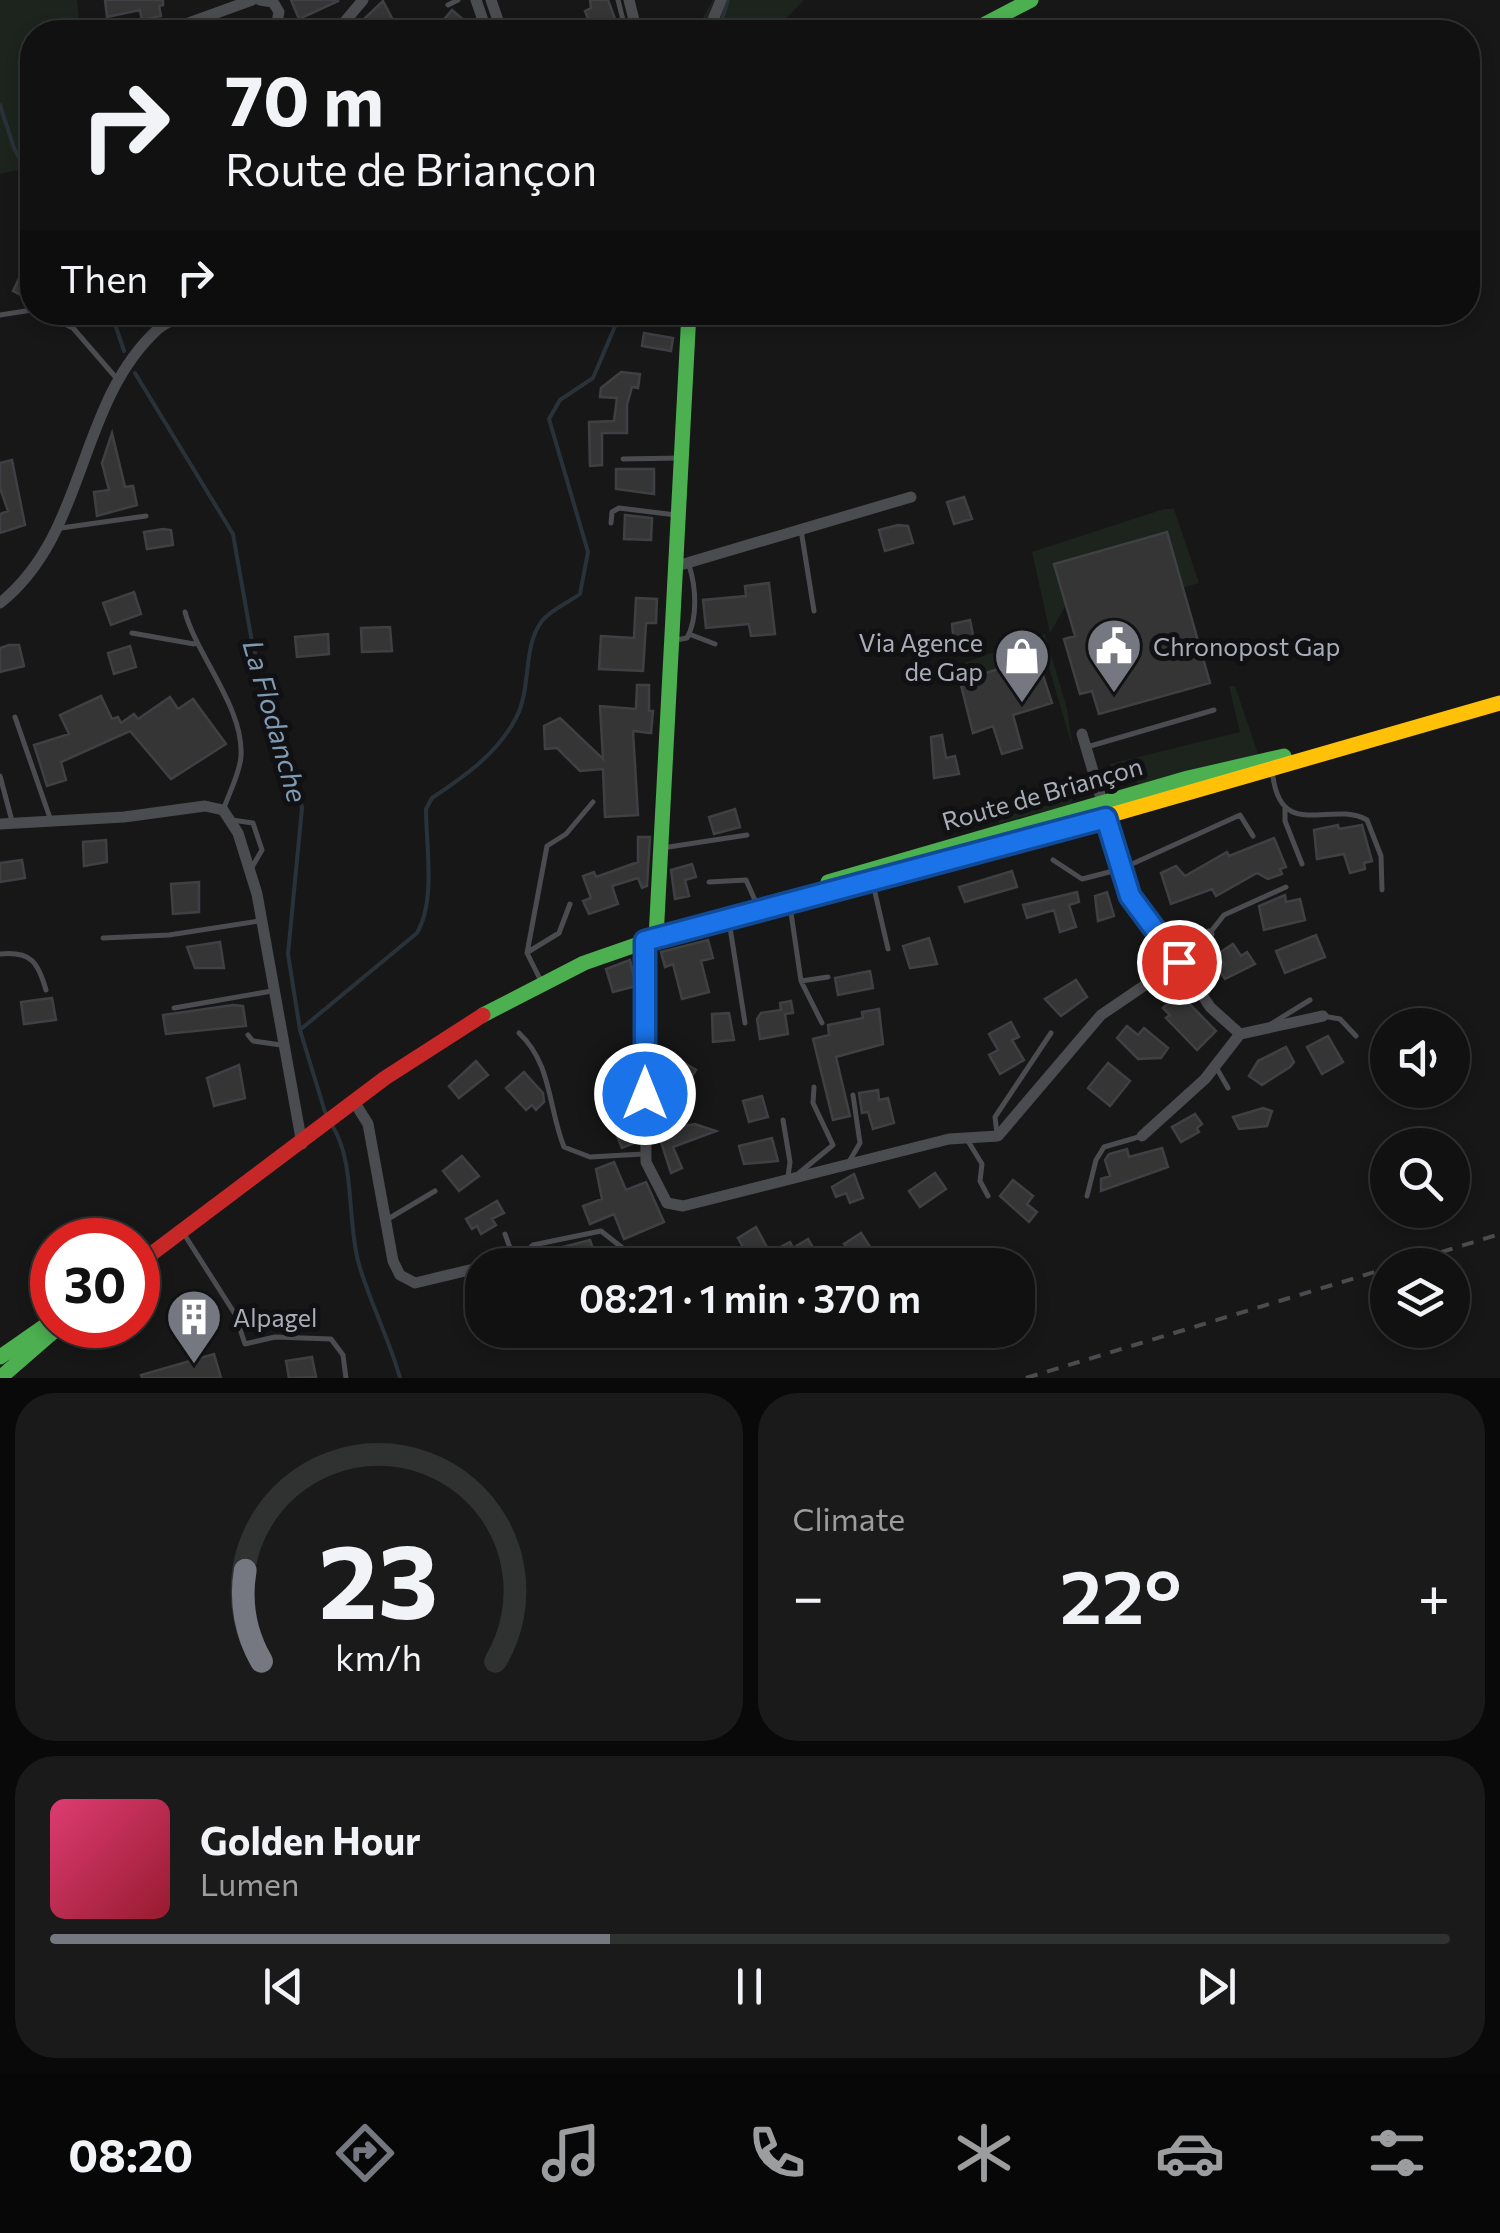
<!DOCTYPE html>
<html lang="en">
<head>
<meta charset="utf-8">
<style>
	body { margin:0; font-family:Commissioner,sans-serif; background:#1a1a1a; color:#f1f3f6; height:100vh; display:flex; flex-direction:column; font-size:38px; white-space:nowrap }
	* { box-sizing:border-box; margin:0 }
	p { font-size:32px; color:#9c9d9f }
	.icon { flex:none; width:55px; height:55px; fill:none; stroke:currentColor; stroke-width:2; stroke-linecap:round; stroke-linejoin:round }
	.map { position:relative; height:1378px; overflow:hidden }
	.details { display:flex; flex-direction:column; gap:15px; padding:15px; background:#090909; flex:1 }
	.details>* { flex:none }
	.banner { position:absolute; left:20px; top:20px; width:1460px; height:305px; border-radius:40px; box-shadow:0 5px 15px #0003,0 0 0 2px #303131; background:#111; color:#f1f3f6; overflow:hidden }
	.fabs { position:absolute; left:1370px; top:1008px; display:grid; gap:20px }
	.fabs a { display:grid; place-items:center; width:100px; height:100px; border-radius:50%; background:#111; box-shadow:0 5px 15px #0003,0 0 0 2px #303131; font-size:50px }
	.speed { position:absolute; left:30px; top:1218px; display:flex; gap:20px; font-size:50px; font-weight:700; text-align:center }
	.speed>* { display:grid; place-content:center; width:130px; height:130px; border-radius:50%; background:#111; box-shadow:0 5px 15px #0003,0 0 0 2px #303131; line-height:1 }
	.speed .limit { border:15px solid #d22; background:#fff; color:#111 }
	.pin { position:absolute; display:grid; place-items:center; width:85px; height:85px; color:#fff; margin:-42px; border:5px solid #fff; border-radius:50%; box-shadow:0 2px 10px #0007 }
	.me { position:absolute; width:110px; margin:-55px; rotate:0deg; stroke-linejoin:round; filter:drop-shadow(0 0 8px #0008) }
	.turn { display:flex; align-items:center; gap:35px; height:210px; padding:0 40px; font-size:45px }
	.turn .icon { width:130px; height:130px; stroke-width:2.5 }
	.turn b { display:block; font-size:70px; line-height:85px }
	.then { display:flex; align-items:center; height:95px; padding:0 40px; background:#0003; gap:20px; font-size:38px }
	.big { font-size:75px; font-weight:600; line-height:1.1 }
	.details .widget { flex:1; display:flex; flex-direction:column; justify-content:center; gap:15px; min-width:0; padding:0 35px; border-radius:40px; background:#1a1a1a }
	.details .dial { align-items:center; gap:0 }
	.dial svg { height:260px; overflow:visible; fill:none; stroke:#303131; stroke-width:7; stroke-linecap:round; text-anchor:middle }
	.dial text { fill:#f1f3f6; stroke:none }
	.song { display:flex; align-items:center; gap:30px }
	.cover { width:120px; height:120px; border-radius:15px; background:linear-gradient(135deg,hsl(340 70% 55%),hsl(350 70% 35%)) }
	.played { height:10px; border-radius:5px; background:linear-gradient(90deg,#757880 40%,#303131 40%) }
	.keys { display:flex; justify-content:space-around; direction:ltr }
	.heat { display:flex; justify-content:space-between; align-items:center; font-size:55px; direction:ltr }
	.details .tiles { flex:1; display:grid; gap:15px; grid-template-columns:1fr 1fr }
	.widget:last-child { grid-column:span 2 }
	.trip { position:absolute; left:465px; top:1248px; width:570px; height:100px; border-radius:40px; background:#111; box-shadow:0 5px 15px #0003,0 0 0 2px #303131; font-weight:600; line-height:100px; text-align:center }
	.dock { display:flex; height:160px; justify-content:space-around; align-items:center; background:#070707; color:#9c9d9f }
	.dock .icon { width:70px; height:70px }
	.dock .selected { color:#757880 }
	.dock b { font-size:45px; color:#f1f3f6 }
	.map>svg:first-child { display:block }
	.green { fill:#1d241e }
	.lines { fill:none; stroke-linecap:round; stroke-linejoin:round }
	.stream { stroke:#2a3239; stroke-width:4 }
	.building { fill:#353536; stroke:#3f4043; stroke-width:2.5 }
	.lane { stroke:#4b4c50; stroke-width:5 }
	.street { stroke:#4b4c50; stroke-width:11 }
	.fast { stroke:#4caf50; stroke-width:15 }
	.slow { stroke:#ffc107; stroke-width:15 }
	.jam { stroke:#c62828; stroke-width:15 }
	.rail { stroke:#4b4c4f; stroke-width:4; stroke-dasharray:12 10; stroke-linecap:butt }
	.route-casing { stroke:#114b97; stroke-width:25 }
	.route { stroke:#1a73e8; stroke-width:18 }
	.labels { text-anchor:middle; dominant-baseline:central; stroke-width:10; stroke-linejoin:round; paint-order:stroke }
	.poi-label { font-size:25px; fill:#a8adb8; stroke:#111113; text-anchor:start }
	.street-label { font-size:25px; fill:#a8adb8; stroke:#111113 }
	.water-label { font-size:28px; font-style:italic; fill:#7f9bb3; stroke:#111113 }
</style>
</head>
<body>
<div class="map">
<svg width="1500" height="1378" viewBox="0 0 1500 1378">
	<rect width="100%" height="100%" fill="#171717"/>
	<path class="green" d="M0,0H77L80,32H32V167L0,174Z
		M713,0H804L773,32H695Z
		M1164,509H1174L1199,583L1182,588L1166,532L1055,564L1066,605L1050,633L1032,552Z
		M1045,634L1067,709L1073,749L1045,654L960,681L961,664Z
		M1229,686H1235L1258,754L1141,784L1114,776L1110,764L1240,732Z
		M1078,786L1071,804L999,823L997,816L1063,796Z"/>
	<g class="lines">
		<path class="stream" d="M718,32L728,0
			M0,105L14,148L32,182
			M111,312L124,351
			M135,373L233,534L252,642L268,703L296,776L302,808L288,954L300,1030L325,1112
			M301,1029L417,933C436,901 426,846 426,809L432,798C465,776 497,754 516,718C532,688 522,647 542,621C551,609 568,603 580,594L588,552L549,419L560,400L593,378L621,312
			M332,1125C355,1162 347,1217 358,1261C369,1301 389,1338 400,1378"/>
	</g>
	<path class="building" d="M105,0H163V5L159,6L161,16L142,20L140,10L107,17Z
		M291,0H337L338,1L299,19Z
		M590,0H608L618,27L605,32L591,26L585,11L591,8Z
		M383,1L393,20L376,32L363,20Z
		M452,10L466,22L458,32H433Z
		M32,252V277L23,296L13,291Z
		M644,333L673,338L671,351L642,346Z
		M621,372L640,374L638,388L632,387L627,405V433H602V465L590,466L589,422L614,421L617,398L600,397L601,388Z
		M112,433L125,487L133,486L137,505L97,516L94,492L109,490L102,463Z
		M12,460L25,525L0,533V514L8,511L0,488V463Z
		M616,469H654V494L616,489Z
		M964,497L972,519L954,524L947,502Z
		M625,515L652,518L651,540L624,539Z
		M898,525L908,526L913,543L885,551L879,530Z
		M163,529L171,530L173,545L147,549L144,532Z
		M1167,532L1210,683L1099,714L1092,691L1080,694L1064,639L1075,636L1054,564Z
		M769,583L775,634L751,636L749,624L706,628L703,600L746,596L745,586Z
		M134,592L141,614L111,625L103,603Z
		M636,598L657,599L656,623H646L643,671L599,669L601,636L634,638Z
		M970,620L974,640L954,644L952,624Z
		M390,627L392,651L362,652L361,628Z
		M328,634L329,654L297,657L295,637Z
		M9,645H19L24,666L0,672V648Z
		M130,646L136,667L114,674L108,653Z
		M1037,657L1052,703L1013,715L1022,748L1002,754L993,726L973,733L960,681Z
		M637,685H649V711H653L651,733L633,731L638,815L605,817L603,769L580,771L557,748L545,749L544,726L560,718L603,759L600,706L636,709Z
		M101,696L112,719L118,717L121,723L134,714L138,719L170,697L178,709L193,699L226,744L171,779L130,731L61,762L66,780L47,786L34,745L69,734L60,715Z
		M942,735L946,758L955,756L959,774L934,778L931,737Z
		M735,809L740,827L714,834L709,817Z
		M1338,825L1339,829L1362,825L1372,861L1364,863L1365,869L1350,873L1344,854L1317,859L1314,830Z
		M638,837H650L647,886L642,888L638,878L612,886L618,904L589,914L583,901L591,898L583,876L594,872L596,877L638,862Z
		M1274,838L1286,867L1280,869L1282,874L1268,879L1257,873L1216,896L1212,889L1171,904L1161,873L1176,866L1185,876L1227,852L1229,856Z
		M106,840L107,862L84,866L83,842Z
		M22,860L25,878L0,882V863Z
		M692,864L696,877L685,880L689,896L675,899L671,870Z
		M1012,871L1017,887L965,902L959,887Z
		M199,882V912L173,914L171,884Z
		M1077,892L1079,902L1069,905L1076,927L1060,932L1054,910L1027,918L1023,905Z
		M1107,892L1114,916L1098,921L1095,896Z
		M1285,895L1286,902L1300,899L1305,920L1264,930L1259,906Z
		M1316,935L1325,957L1285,973L1276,951Z
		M929,938L937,964L910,968L903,946Z
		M708,940L713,958L701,961L709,992L682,999L673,964L665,967L661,952Z
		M220,942L224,968H195L187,947Z
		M1233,944L1241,956L1247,952L1255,964L1225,979L1218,969L1224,965L1219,953Z
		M630,960L636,986L613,992L606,969Z
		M870,971L873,988L838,995L835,978Z
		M1076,980L1087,997L1061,1016L1045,999Z
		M1179,993L1216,1031L1197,1050L1166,1018L1170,1015L1163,1008Z
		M52,998L56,1020L24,1024L21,1002Z
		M791,1001L793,1013L785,1014L788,1034L760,1039L757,1019L761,1013L781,1010L780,1003Z
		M233,1005L243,1006L246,1026L166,1034L163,1015Z
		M879,1009L883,1044L836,1057L850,1116L833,1120L813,1039L829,1035L828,1025L863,1018L862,1012Z
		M729,1013L734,1040L713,1042L712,1014Z
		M1011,1022L1019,1037L1012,1040L1024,1060L1000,1074L989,1055L998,1050L989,1034Z
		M1127,1026L1138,1035L1144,1028L1168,1048L1161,1058L1138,1059L1117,1038Z
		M1328,1036L1343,1062L1322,1074L1307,1047Z
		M1286,1047L1294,1062L1290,1067L1262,1085L1249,1076L1258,1061Z
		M624,1054L632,1077L614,1083L607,1060Z
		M476,1061L488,1075L459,1098L449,1086Z
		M664,1062H683L696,1070L688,1083L664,1078Z
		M1108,1063L1130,1081L1110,1106L1088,1088Z
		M239,1065L245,1098L214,1106L207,1078Z
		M524,1072L543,1093L544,1102L536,1110L532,1105L526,1110L506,1088Z
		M878,1090L879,1100L888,1098L894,1123L873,1129L868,1112L862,1113L859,1093Z
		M762,1096L768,1117L749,1122L743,1101Z
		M1263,1108L1272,1111L1267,1126L1239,1129L1233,1117Z
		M1195,1114L1202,1124L1197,1128L1199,1132L1181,1142L1172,1127Z
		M661,1118L666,1129L695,1124L716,1131L673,1147L682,1168L671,1173L655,1123Z
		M634,1124L637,1142L622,1148L615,1131Z
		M772,1138L778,1161L744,1164L739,1146Z
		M1162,1148L1168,1167L1101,1191V1179L1110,1176L1105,1160L1109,1154L1127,1149L1129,1157Z
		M462,1156L479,1176L459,1191L443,1171Z
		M614,1162L626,1190L646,1182L664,1222L624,1239L614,1214L590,1224L583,1206L602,1199L596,1169Z
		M935,1173L946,1189L920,1207L909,1191Z
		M854,1174L863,1198L850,1203L846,1193L836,1197L832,1187Z
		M1013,1180L1033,1196L1027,1204L1037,1212L1029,1222L1000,1196Z
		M497,1201L504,1213L492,1219L496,1225L481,1234L477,1226L472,1229L466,1219Z
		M756,1227L768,1249L750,1260L738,1238Z
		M861,1233L882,1265H863L844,1244Z
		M808,1239L819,1258L808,1265H793L788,1258L782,1261L775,1250L790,1242L793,1248Z
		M590,1240L593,1249L544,1265L539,1253Z
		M214,1354L221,1378H142L141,1375Z
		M312,1357L316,1377L289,1378L286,1361Z"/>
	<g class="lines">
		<path class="lane" d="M618,0L626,32
			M448,5L458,0
			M223,29L232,32
			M513,32L524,24
			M39,312L73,328L118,380
			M0,315L32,310
			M623,459L680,458
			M611,523L612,512L619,508L676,515
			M61,528L146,516
			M801,530L814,611
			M185,612C197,656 244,708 241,756C240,773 229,793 224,808
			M132,633L194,644
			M689,634L715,644
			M676,640L687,638C698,618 696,587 689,565
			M15,717L50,818
			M1087,747L1214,710
			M0,776L12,821
			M1273,777C1282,841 1331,800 1367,820L1381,856L1382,890
			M1285,808V821L1302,864
			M232,820L253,823L262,850L252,867
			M662,848L747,835
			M1053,860L1082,879L1121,869L1240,815L1253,836
			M709,882L746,880L758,907
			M873,884L888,949
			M790,906L801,981L822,1023
			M729,921L745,1023
			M1209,934L1224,915L1286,887
			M103,938L169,935L259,921
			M528,952L559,933L570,904
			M0,954C31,951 38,962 46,990
			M540,979L527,953L547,846L566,834L593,802
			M801,981L828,977
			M174,1008L272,991
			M1323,1016L1340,1019L1356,1036
			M1271,1024L1310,1000
			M519,1033C552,1064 548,1107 564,1147L590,1157L643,1154
			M248,1035L253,1041L281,1045
			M1216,1067L1228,1088
			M783,1120L790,1162L788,1177
			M997,1134L995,1117L1051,1033
			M968,1141L982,1164L980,1181L988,1196
			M850,1160L860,1143L853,1095
			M799,1173L833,1145L813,1103L814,1087
			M1087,1196L1096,1160L1104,1147L1142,1136
			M388,1219L435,1191
			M184,1234L235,1314L245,1344L275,1337L331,1339L343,1355L346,1378
			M505,1234L514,1259
			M527,1251L534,1265
			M521,1257L533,1245L601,1231L629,1253L649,1255"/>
		<path class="street" d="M260,0L273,2L279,12L275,32
			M476,0L487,32
			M491,0L502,32
			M629,0L637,32
			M164,32L252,0
			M336,32L363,0
			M708,32L721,0
			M677,566L911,497
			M0,603C88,533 76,404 158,329C166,321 182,317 193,312
			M1082,734L1130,896L1154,922L1210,1007L1240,1034L1205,1079L1142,1136
			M0,824L124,817L205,806L223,810L238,833L257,894L302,1144
			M645,941L646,1162L667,1203L683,1206L949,1139L998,1136L1101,1015L1195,951L1209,934
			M1240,1034L1323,1016
			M355,1103L368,1124L393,1261L400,1275L415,1283L482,1267
			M490,1265L519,1258"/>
		<path class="fast" d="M970,32L1031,0
			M828,882L1188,778L1284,756
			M656,938L689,312
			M483,1015L584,963L656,938L1062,829
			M0,1357L52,1321
			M0,1378L61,1325"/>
		<path class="slow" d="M1062,829L1500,703"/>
		<path class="jam" d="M138,1264L385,1078L483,1015"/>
		<path class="rail" d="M1399,1265L1500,1234
			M1026,1378L1388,1268"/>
	</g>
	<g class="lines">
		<g class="route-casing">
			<path id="route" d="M645,1094V941L1106,818L1130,896L1179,962"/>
		</g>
		<use href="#route" class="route"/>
	</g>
	<defs>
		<g id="civic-pin" transform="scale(2.875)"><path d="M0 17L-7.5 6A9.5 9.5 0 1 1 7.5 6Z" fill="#757880" stroke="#111113"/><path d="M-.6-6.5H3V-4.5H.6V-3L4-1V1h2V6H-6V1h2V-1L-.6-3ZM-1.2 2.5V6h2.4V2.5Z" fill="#fff"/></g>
		<g id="shop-pin" transform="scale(2.875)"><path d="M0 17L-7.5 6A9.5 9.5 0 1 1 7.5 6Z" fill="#757880" stroke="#111113"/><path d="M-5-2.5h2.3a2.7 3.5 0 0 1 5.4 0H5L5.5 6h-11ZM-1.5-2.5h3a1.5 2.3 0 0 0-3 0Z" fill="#fff"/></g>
		<g id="building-pin" transform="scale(2.875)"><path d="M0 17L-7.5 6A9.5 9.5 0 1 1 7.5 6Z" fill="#757880" stroke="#111113"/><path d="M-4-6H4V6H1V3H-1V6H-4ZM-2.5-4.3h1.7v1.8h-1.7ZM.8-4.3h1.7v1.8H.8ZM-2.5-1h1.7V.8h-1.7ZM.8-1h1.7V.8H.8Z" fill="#fff"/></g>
	</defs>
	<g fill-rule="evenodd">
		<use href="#civic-pin" x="1114" y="646"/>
		<use href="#shop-pin" x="1022" y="656"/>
		<use href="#building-pin" x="194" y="1317"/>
	</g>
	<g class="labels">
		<g class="poi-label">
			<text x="983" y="642" text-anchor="end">Via Agence<tspan x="983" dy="29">de Gap</tspan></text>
			<text x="1153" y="646">Chronopost Gap</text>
			<text x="233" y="1317">Alpagel</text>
		</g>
		<g class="street-label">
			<text transform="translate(1042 793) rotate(-16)">Route de Briançon</text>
		</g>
		<g class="water-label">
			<text transform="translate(276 721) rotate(74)">La Flodanche</text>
		</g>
	</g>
</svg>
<div class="fabs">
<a><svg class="icon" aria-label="sound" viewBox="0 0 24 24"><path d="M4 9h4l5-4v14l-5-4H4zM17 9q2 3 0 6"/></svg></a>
<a><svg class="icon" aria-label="search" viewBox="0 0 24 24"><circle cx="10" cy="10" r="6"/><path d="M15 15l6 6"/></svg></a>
<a><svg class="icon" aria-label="layers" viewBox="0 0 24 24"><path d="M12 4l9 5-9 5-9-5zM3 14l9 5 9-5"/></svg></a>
</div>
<div class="speed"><div class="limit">30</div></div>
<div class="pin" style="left:1179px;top:962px;background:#d93025"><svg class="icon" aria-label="arrive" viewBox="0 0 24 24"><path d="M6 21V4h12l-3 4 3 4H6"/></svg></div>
<svg class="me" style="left:645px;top:1094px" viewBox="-20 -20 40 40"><circle r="17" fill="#1a73e8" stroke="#fff" stroke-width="3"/><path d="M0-11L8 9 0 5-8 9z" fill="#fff"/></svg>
<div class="trip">08:21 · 1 min · 370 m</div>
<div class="banner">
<div class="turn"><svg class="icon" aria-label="right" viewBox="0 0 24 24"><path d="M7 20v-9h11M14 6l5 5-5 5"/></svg><div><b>70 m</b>Route de Briançon</div></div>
<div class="then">Then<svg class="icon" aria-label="right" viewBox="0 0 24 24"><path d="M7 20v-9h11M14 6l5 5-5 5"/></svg></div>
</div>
</div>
<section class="details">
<div class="tiles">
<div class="widget dial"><svg viewBox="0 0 100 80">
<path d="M14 69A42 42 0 1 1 86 69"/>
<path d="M14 69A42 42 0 0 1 9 41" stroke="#757880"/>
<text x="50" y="56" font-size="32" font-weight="700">23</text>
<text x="50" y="72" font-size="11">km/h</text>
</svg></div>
<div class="widget"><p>Climate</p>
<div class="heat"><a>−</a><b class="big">22°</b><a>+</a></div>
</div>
<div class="widget">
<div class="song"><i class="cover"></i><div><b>Golden Hour</b><p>Lumen</p></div></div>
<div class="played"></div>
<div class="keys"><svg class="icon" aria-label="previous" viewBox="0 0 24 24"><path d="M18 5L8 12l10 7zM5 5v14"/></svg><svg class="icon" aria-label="pause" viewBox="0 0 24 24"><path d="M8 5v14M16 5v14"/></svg><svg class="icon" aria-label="next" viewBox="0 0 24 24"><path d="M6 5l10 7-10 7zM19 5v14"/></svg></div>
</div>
</div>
</section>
<nav class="dock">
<b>08:20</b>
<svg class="icon selected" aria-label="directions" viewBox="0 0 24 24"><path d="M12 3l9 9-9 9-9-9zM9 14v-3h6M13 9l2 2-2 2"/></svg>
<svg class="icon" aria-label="music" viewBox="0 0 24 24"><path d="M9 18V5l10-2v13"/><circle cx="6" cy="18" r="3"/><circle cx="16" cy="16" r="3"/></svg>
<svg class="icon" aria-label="phone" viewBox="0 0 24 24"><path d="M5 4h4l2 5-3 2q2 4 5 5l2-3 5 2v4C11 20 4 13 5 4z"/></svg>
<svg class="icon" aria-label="climate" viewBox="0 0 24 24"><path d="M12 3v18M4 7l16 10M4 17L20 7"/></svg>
<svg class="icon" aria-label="car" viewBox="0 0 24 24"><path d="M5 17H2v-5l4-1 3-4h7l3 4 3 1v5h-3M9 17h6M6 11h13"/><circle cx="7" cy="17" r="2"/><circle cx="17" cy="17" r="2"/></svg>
<svg class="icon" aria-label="filters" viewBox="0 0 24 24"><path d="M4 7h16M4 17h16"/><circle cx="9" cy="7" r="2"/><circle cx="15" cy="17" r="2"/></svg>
</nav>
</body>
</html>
